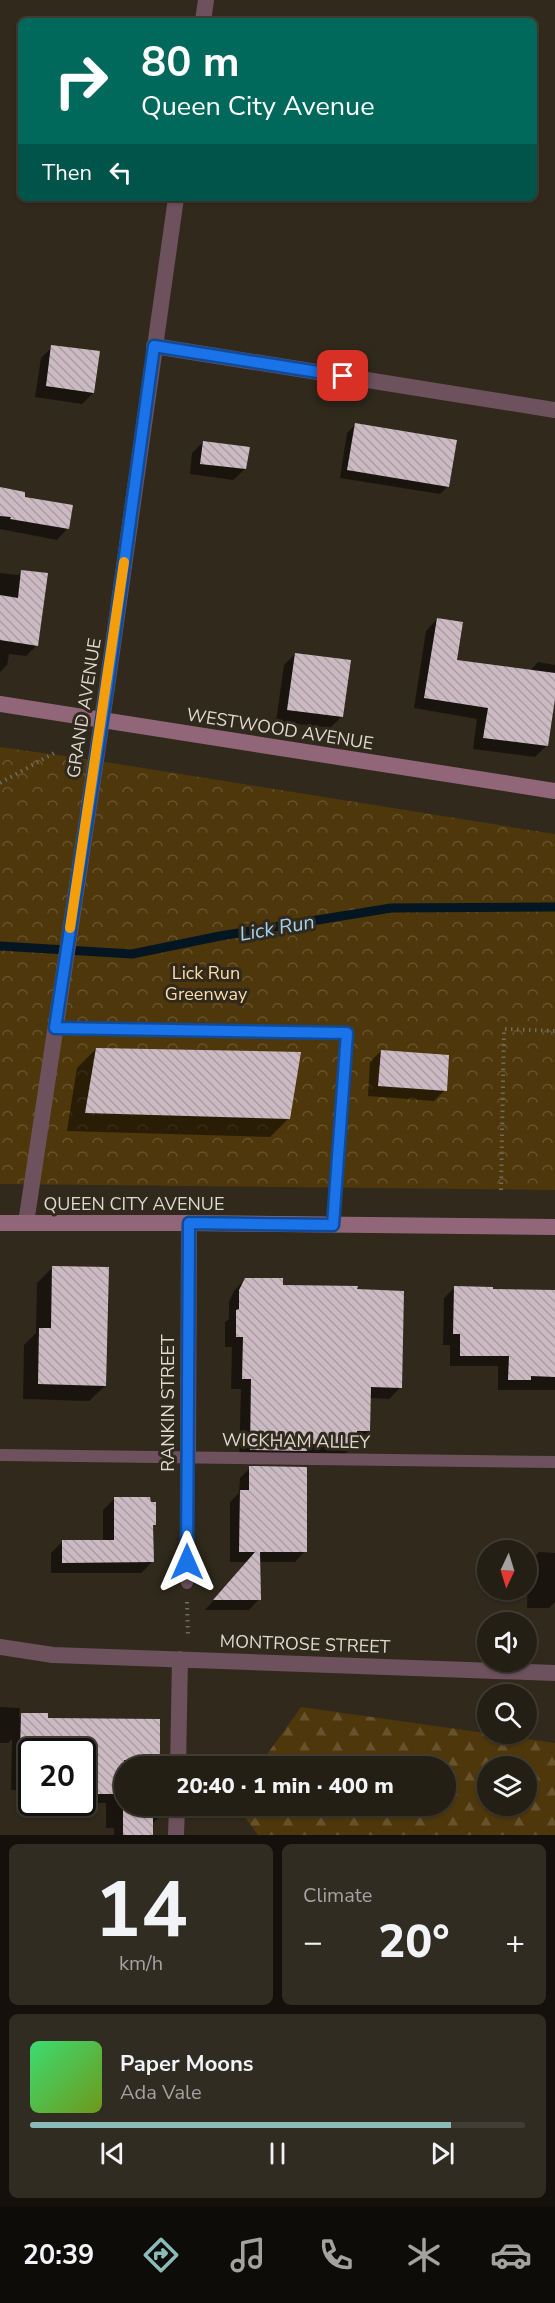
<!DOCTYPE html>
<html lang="en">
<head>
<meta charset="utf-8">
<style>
	body { margin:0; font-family:"Nunito Sans",sans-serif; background:#302c22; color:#f1f3f6; height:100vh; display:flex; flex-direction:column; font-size:22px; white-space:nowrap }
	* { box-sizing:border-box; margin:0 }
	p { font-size:20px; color:#a3a2a0 }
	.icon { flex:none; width:33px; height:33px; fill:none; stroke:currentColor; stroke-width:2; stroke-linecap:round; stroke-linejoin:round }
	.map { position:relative; height:1835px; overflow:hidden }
	.details { display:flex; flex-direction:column; gap:9px; padding:9px; background:#14110c; flex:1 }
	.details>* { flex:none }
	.banner { position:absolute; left:18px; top:18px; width:519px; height:183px; border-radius:9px; box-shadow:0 2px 4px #0004,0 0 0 2px #413d34; background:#00695c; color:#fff; overflow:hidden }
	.needle { width:39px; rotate:184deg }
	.buttons { position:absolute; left:477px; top:1540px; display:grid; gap:12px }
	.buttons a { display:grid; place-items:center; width:60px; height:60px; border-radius:50%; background:#241f15; box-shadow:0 2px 4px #0004,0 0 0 2px #413d34; font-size:30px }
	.speed { position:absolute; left:18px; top:1738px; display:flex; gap:12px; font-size:30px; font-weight:700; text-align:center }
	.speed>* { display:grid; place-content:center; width:78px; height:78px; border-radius:50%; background:#241f15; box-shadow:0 2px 4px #0004,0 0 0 2px #413d34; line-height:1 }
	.speed .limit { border:3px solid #111; border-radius:9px; background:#fff; color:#111 }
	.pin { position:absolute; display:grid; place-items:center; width:51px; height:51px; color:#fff; margin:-26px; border-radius:12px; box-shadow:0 3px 9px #0006 }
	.me { position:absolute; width:66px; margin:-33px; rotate:0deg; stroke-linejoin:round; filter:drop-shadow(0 0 4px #0008) }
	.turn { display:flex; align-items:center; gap:21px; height:126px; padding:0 24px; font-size:27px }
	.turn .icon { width:78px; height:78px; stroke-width:2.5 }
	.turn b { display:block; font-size:42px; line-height:51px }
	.then { display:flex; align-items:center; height:57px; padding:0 24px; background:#0003; gap:12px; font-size:22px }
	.big { font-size:45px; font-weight:800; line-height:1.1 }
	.details .card { flex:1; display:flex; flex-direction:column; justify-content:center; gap:9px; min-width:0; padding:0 21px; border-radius:9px; background:#302c22 }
	.details .dial { align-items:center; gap:0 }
	.dial b { font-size:78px; line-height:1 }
	.song { display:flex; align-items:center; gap:18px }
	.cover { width:72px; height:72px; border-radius:9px; background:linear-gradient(135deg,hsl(140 70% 55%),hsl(80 70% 35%)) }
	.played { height:6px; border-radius:3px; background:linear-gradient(90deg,#8bbbb9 85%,#413d34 85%) }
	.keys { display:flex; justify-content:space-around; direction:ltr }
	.heat { display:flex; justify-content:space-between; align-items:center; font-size:33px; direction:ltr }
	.details .tiles { flex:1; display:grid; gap:9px; grid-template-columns:1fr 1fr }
	.card:last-child { grid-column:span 2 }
	.trip { position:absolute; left:114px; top:1756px; width:342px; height:60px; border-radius:30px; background:#241f15; box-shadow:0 2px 4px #0004,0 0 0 2px #413d34; font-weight:800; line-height:60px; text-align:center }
	.tabs { display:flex; height:96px; justify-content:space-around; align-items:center; background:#0e0c08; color:#a3a2a0 }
	.tabs .icon { width:42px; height:42px }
	.tabs .on { color:#8bbbb9 }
	.tabs b { font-size:27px; color:#f1f3f6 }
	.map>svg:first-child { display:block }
	.forest { fill:url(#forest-firs); fill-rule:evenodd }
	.park { fill:url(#park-crowns) }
	.shadow { fill:#0007 }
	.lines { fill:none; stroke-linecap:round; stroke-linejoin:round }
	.stream { stroke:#031622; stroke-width:9 }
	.building { fill:url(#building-back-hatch) }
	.path { stroke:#706a5f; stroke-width:4; stroke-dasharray:1.5 4.5; stroke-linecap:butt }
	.service { stroke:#6d515d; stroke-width:12 }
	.minor { stroke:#6d515d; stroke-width:16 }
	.tertiary { stroke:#6d515d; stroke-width:16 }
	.secondary { stroke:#916679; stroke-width:16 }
	.route-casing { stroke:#114b97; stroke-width:15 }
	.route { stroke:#1a73e8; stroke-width:10 }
	.slow { stroke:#f59e0b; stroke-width:10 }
	.labels { text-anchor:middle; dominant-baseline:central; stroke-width:6; stroke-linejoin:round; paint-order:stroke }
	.street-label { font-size:18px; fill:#ded9d1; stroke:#30291c }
	.park-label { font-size:18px; fill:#fbddac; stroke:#30291c }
	.water-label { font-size:20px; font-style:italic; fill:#a0d2f6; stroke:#30291c }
</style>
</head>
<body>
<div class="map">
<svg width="555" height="1835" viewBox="0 0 555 1835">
	<defs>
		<pattern id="forest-firs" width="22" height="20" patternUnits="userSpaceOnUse" patternTransform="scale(1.5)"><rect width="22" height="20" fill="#4d370b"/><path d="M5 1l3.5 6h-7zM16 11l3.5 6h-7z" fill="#66532e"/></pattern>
		<pattern id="park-crowns" width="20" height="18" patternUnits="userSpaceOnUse" patternTransform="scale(1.5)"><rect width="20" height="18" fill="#4d370b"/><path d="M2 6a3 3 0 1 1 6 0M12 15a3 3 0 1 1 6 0" fill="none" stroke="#66532e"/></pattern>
		<pattern id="building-back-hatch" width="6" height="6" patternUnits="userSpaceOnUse" patternTransform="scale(1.5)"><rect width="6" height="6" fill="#ccbac3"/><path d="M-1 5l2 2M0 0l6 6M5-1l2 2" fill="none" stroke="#aa9ca2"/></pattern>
	</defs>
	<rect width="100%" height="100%" fill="#30291c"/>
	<path class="forest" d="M301,1707L555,1743V1835H258L237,1806H446V1767H258ZM488,1767H526V1806H488Z"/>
	<path class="park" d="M0,747L93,760L555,834V1190L0,1184Z"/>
	<path class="shadow" d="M52,347L93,393L82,404L35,397L41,358Z
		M355,425L448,486L440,494L340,478L347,433Z
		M203,442L245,469L233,480L190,474L192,453Z
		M0,489L23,498L68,528L57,540L0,529Z
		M22,571L37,645L26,656L9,654L7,665L0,672V573L18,575Z
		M437,619L456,661L530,671L538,662L555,665V689L546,746L535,757L473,749L477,719L414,708L426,631Z
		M295,654L341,717L330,728L276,721L284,665Z
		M96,1049L289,1118L270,1137L67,1131L77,1068Z
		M381,1051L445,1090L434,1101L368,1096L370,1062Z
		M53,1267L105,1386L89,1401L23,1399L24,1345L36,1333L37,1283Z
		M245,1279L281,1286L400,1388L389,1399L369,1398V1431L344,1455L239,1460L241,1389H231L232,1347H225V1322L229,1319V1302L234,1291Z
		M455,1287L492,1291L555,1311V1390H498V1366H450V1345H443L444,1298Z
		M250,1468L305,1551L295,1562H258L259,1599L249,1610H205L247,1562H230V1502L239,1493L240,1478Z
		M114,1499L155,1524L152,1527V1562L141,1573H51V1553L62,1542H103V1510Z
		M539,1552L555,1553V1602L549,1608H527L528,1564Z
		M0,1707L20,1708L19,1717L22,1715L47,1720H159L158,1767H124V1806H158V1818L152,1824V1835H114V1828H106V1803H82V1752H32V1791L11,1790L12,1739L8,1743H0Z"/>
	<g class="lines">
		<path class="stream" d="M0,946L132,954L220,936L391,908L555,907"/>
	</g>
	<path class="building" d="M51,345L100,351L94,393L46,386Z
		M355,423L457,440L449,487L347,470Z
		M203,441L250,447L246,469L200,464Z
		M0,487L25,492V497L73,505L69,529L10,519L11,517L0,516Z
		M21,570L48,573L38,646L0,640V595L18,598Z
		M437,618L463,622L457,660L555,673V699L548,746L483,738L488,708L424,698Z
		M295,653L351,660L343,717L287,710Z
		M96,1048L301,1052L290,1119L85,1113Z
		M381,1050L449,1055L447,1091L378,1086Z
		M52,1266L109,1267L106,1386L38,1384L39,1328H51Z
		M245,1278H283V1285L358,1286L357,1289L404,1291L402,1388L371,1387L370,1431H357V1445L308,1444L307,1451L250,1450L251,1379H242L243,1337H236V1310L239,1309V1290Z
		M454,1286L493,1287V1289L555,1290V1377L531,1376V1380H508L509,1356H460V1334H453Z
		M249,1466L307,1467V1552H260L261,1600H213L255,1552H239L240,1490H249Z
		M114,1497H150L151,1502H156V1525H153L154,1562L62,1563V1540H114Z
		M21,1713H48V1718L160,1719V1760H124V1794H82V1752H20Z
		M123,1806H153V1835H123Z"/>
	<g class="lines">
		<path class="path" d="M0,783L56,752
			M501,1190L504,1029L555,1031
			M187,1602L188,1637"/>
		<path class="service" d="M55,1028L347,1033L333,1225
			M0,1455L555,1462
			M187,1583L188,1458"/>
		<path class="minor" d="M154,346L555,410
			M188,1458L189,1223
			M0,1647L53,1655L555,1673
			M178,1767L180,1659
			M176,1835L177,1806"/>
		<path class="tertiary" d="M203,21L206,0
			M26,1223L107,687L176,198"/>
		<path class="secondary" d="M0,704L555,791
			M0,1223H189L555,1227"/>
	</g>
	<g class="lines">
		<g class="route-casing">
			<path id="route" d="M187,1562L189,1223L333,1225L347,1033L55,1028L107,687L154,346L343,376"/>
		</g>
		<use href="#route" class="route"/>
		<path class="slow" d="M70,928L124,562"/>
	</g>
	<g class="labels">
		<g class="street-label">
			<text transform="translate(84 708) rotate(-81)">GRAND AVENUE</text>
			<text transform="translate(280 729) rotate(9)">WESTWOOD AVENUE</text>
			<text x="134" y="1204">QUEEN CITY AVENUE</text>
			<text transform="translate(168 1403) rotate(-90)">RANKIN STREET</text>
			<text transform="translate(296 1441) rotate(1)">WICKHAM ALLEY</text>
			<text transform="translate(305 1644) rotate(2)">MONTROSE STREET</text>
		</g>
		<g class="park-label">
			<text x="206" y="973">Lick Run<tspan x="206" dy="21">Greenway</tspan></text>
		</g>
		<g class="water-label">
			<text transform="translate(277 928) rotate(-10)">Lick Run</text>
		</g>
	</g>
</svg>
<div class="buttons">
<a><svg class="needle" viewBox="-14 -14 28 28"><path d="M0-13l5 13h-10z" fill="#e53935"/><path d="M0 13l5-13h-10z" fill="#a3a2a0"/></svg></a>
<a><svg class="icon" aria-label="sound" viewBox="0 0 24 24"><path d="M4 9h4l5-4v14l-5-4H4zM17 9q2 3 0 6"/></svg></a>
<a><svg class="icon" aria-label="search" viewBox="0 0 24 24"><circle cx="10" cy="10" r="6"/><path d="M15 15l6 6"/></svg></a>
<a><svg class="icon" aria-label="layers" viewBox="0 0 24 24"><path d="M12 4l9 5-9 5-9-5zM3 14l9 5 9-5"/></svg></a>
</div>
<div class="speed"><div class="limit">20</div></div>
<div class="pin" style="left:343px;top:376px;background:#d93025"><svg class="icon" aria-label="arrive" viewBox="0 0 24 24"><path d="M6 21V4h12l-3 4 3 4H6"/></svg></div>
<svg class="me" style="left:187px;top:1562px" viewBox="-20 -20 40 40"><path d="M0-17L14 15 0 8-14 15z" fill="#1a73e8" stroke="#fff" stroke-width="4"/></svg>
<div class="trip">20:40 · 1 min · 400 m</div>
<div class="banner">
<div class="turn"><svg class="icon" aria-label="right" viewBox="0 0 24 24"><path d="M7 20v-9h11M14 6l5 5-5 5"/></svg><div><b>80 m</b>Queen City Avenue</div></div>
<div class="then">Then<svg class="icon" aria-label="left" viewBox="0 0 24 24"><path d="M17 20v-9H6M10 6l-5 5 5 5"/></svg></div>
</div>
</div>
<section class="details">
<div class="tiles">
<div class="card dial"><b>14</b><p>km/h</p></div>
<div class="card"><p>Climate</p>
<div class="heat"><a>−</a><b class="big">20°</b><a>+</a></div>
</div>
<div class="card">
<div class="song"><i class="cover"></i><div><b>Paper Moons</b><p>Ada Vale</p></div></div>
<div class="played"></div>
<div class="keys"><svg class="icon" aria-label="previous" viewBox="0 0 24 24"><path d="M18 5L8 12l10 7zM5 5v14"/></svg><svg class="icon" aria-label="pause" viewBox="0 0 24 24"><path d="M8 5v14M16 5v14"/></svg><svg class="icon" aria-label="next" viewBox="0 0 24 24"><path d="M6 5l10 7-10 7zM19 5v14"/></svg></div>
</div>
</div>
</section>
<nav class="tabs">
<b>20:39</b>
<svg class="icon on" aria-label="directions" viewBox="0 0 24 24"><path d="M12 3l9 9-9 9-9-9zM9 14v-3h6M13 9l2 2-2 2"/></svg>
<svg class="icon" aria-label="music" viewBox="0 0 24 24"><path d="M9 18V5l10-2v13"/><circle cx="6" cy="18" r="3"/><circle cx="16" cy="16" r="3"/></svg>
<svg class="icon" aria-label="phone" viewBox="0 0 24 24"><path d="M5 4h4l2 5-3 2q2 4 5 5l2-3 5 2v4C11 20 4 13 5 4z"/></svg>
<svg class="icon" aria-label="climate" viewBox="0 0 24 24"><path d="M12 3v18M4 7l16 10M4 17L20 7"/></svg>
<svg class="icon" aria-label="car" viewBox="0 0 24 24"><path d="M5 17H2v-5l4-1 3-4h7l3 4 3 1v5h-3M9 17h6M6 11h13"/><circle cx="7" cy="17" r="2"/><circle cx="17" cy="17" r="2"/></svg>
</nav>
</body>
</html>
